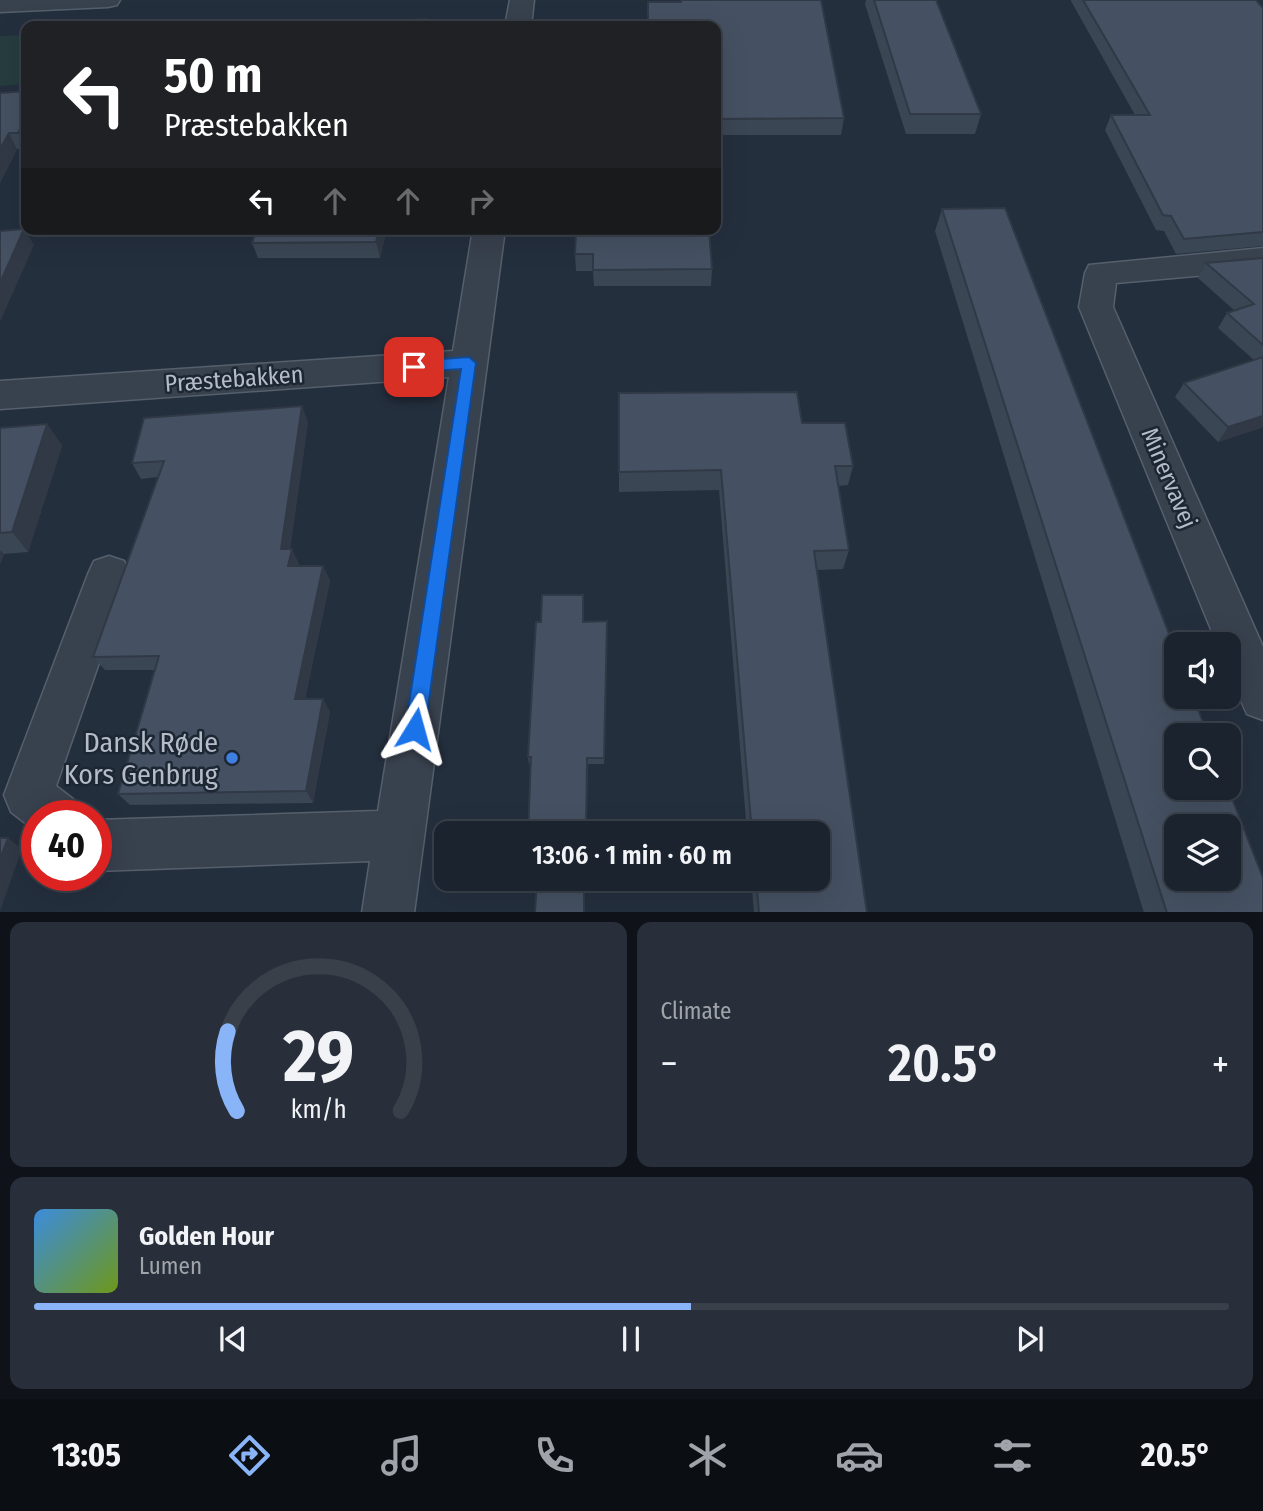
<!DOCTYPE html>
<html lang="en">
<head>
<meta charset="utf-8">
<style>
	body { margin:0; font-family:"Fira Sans Condensed",sans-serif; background:#282f3a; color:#f1f3f6; height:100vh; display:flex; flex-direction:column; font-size:26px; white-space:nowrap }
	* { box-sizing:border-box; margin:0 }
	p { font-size:23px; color:#a0a4aa }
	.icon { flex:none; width:38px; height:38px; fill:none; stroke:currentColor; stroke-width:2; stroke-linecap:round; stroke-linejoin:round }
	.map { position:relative; height:912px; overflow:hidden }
	.panel { display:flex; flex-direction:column; gap:10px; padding:10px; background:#0f1319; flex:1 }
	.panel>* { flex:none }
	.banner { position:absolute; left:21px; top:21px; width:700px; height:214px; border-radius:14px; box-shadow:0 7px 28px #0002,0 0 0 2px #39404a; background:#202124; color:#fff; overflow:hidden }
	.controls { position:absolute; left:1164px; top:632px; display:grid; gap:14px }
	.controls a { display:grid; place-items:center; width:77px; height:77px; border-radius:14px; background:#1b232e; box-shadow:0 7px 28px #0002,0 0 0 2px #39404a; font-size:35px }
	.speed { position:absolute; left:21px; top:800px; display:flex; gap:14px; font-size:35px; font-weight:700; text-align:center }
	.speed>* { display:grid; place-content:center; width:91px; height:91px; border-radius:50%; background:#1b232e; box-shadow:0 7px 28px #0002,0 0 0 2px #39404a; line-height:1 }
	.speed .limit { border:10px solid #d22; background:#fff; color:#111 }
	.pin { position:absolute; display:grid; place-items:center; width:60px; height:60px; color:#fff; margin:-30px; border-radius:14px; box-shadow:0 4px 10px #0006 }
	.me { position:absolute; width:77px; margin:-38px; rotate:8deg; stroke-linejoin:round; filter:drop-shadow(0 0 5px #0008) }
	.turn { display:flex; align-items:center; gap:24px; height:147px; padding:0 28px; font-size:32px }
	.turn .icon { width:91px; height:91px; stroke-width:2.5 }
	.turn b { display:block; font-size:49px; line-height:60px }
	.lanes { display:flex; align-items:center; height:66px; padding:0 28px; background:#0003; justify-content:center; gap:35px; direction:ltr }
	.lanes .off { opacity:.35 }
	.big { font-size:52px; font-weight:600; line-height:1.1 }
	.panel .card { flex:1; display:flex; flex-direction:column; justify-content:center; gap:10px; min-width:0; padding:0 24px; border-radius:14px; background:#282f3a }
	.panel .dial { align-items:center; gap:0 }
	.dial svg { height:182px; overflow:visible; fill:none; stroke:#39404a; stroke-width:7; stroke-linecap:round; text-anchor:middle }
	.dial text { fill:#f1f3f6; stroke:none }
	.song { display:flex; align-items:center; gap:21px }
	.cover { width:84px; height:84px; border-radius:10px; background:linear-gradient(135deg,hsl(210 70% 55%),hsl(80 70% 35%)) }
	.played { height:7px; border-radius:4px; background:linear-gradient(90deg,#8ab4f8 55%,#39404a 55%) }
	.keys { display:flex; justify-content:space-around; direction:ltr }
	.heat { display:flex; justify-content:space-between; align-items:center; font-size:38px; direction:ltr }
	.panel .tiles { flex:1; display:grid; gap:10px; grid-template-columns:1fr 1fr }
	.card:last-child { grid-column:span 2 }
	.trip { position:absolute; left:434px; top:821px; width:396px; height:70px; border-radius:14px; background:#1b232e; box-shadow:0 7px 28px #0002,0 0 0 2px #39404a; font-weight:600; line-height:70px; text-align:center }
	.tabs { display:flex; height:112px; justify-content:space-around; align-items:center; background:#0b0e12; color:#a0a4aa }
	.tabs .icon { width:49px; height:49px }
	.tabs .on { color:#8ab4f8 }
	.tabs b { font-size:32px; color:#f1f3f6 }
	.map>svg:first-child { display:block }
	.green { fill:#263c3f }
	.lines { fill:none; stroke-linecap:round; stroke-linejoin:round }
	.minor-casing { stroke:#565f6c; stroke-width:3 }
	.minor { fill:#38414e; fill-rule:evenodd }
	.wall { fill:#3b4654 }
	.shaded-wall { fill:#303945 }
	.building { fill:#455162; stroke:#303945; stroke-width:2; fill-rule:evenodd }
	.route { fill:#1a73e8; stroke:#114b97; stroke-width:2 }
	.shop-dot { fill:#3f7fe0; stroke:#1d2633; stroke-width:2.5 }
	.labels { text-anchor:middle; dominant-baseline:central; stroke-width:5; stroke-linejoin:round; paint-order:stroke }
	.street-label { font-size:24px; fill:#b4bcc9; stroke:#1d2633 }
	.near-poi-label { font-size:28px; fill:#b4bcc9; stroke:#1d2633; text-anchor:end }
</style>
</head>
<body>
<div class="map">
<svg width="1263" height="913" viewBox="0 0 1263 913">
	<rect width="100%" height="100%" fill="#242f3e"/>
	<path class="green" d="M428,18L438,26H230Z
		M26,35V84L0,86V36Z"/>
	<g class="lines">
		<g class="minor-casing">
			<path id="minor" d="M0,0H120L117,5L108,7L0,12Z
				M510,0H534L531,26H505Z
				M473,229H505L414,913H362L370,861L96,871V820L378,811L449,377L0,409V381L453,351Z
				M1263,248V270L1116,283L1113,307L1263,647V720L1247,714C1235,687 1228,674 1228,644H1217L1079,307L1085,273L1089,265Z
				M109,556L124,561L130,574L56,786L73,799L81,816H37V832L11,812L4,795L88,574L94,561Z"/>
		</g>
		<use href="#minor" class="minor"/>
	</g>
	<path class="wall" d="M866,0H936L981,114L975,134H906L865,4Z
		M1071,0H1256L1263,8V246L1176,254L1164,231L1156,230L1105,130L1111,115H1135L1071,1Z
		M716,26L844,118L841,135H716Z
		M0,93L26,148L17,149L0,183Z
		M942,209L1263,913H1144L935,231Z
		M257,229H387L380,258H258L252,243Z
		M576,229H713L709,230L712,269L711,286H594L593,271H576L575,254Z
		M1263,258V427L1218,442L1175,397L1184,383L1254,360L1218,328L1227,313L1235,311L1198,278L1206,263Z
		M619,393L853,466L848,485L838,486L849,550L843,569L817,570L867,913H754L751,878H817V833H747L719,490L619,492Z
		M308,422L290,549L299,564V566H323L330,581L305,699H323L330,712L313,803L130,805L118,794L155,670H105L93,657L158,477L141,479L132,463Z
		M47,424L62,446L28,552L4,554L0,564V428Z
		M584,603L583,622L607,621L604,764H588L586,833H528L531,764H529L528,757L541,622Z"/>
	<path class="shaded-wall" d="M26,117V148L18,133Z
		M9,133L17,149L0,183V149Z
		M24,229L34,245L0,322V283Z
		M379,229H387L380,258L376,242Z
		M302,406L308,422L288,564L281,549Z
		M1263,416V427L1218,442L1228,427Z
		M47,424L62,446L28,552L12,532Z
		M292,549L299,564L295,581L288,566Z
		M0,550L4,554L1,563H0Z
		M323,566L330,581L302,712L295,699Z
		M323,699L330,712L313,803L306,791Z
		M8,838L22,849L0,911V859Z"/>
	<path class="building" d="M681,0H821L844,118L716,119V26H648V2H681Z
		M874,0H936L981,114H910Z
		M1083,0H1256L1263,8V232L1184,239L1171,216L1163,215L1111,115H1150Z
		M26,91V117L18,133H9L0,149V93Z
		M1005,208L1176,652V696H1193L1208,735H1176V788H1228L1263,878V913H1167L942,209ZM1176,826H1228V878H1176Z
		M24,229L0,283V231Z
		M257,229H379L376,242L252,243Z
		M576,229H709L712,269L593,270V254H575Z
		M1263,258V345L1227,313L1254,304L1206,263Z
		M1263,357V416L1228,427L1184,383Z
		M797,392L802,423H845L853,466H835L849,550L814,551L867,913H759L756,878H817V833H752L721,470L619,472V393Z
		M302,406L281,549H292L288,566H323L295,699H323L306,791L118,794L159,656L93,657L164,461L132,463L144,418Z
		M47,424L12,532L0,533V428Z
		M542,595H583V622L607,621L604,758H587L586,833H528L531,757H528L536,622H541Z
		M0,838H8L0,859Z
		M537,878H584V913H535Z"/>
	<path class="route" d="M469,357L476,363L425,729L422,735L415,738L408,735L405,729L461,369L414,372L406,367L414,361Z"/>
	<circle class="shop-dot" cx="232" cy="758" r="7"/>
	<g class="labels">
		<g class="street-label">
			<text transform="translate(234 379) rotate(-4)">Præstebakken</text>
			<text transform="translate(1169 478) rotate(67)">Minervavej</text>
		</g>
		<g class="near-poi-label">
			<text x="218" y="742">Dansk Røde<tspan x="218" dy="32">Kors Genbrug</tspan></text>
		</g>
	</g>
</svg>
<div class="controls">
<a><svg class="icon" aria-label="sound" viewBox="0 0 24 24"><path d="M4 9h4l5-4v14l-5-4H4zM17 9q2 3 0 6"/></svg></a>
<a><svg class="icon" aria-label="search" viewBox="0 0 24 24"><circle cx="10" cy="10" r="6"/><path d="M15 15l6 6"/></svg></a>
<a><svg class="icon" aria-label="layers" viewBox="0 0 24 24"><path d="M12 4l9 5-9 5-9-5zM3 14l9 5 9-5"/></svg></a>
</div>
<div class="speed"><div class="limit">40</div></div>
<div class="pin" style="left:414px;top:367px;background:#d93025"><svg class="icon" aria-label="arrive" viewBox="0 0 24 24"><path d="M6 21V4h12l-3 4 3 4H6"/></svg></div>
<svg class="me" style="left:415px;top:729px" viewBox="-20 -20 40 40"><path d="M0-17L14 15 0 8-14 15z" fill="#1a73e8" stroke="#fff" stroke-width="4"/></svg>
<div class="trip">13:06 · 1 min · 60 m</div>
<div class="banner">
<div class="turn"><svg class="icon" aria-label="left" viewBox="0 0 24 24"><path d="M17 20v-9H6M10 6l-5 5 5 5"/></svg><div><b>50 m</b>Præstebakken</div></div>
<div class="lanes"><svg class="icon" aria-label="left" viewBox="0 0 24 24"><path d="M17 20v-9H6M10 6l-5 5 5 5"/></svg><svg class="icon off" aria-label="ahead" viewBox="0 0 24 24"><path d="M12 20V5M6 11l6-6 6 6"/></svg><svg class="icon off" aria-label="ahead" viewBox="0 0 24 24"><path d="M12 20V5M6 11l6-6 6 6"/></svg><svg class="icon off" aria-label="right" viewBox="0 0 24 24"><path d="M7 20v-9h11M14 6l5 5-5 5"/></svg></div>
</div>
</div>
<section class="panel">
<div class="tiles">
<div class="card dial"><svg viewBox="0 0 100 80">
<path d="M14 69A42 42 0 1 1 86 69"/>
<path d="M14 69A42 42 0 0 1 10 34" stroke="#8ab4f8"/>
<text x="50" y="56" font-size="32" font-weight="700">29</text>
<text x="50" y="72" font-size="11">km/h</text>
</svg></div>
<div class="card"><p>Climate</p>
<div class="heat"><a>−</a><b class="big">20.5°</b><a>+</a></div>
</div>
<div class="card">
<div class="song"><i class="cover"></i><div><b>Golden Hour</b><p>Lumen</p></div></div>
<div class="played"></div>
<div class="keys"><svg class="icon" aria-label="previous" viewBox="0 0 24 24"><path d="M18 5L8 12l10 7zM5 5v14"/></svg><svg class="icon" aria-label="pause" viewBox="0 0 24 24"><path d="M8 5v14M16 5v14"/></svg><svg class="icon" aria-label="next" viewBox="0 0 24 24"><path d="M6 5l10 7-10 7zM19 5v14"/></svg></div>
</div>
</div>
</section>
<nav class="tabs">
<b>13:05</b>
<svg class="icon on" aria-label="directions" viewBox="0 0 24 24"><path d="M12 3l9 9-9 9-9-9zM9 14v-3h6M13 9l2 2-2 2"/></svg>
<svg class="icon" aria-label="music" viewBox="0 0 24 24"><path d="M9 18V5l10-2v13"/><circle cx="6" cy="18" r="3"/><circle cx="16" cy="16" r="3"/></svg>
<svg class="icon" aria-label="phone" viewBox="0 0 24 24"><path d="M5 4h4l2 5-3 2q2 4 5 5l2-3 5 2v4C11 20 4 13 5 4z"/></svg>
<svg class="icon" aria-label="climate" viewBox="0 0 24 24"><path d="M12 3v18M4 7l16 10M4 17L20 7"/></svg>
<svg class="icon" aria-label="car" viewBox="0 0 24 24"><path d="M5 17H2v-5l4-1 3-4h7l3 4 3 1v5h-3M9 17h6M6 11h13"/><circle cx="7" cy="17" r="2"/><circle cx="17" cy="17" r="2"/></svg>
<svg class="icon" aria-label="filters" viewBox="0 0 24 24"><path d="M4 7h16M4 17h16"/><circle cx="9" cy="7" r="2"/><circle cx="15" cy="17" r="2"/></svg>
<b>20.5°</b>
</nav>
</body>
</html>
